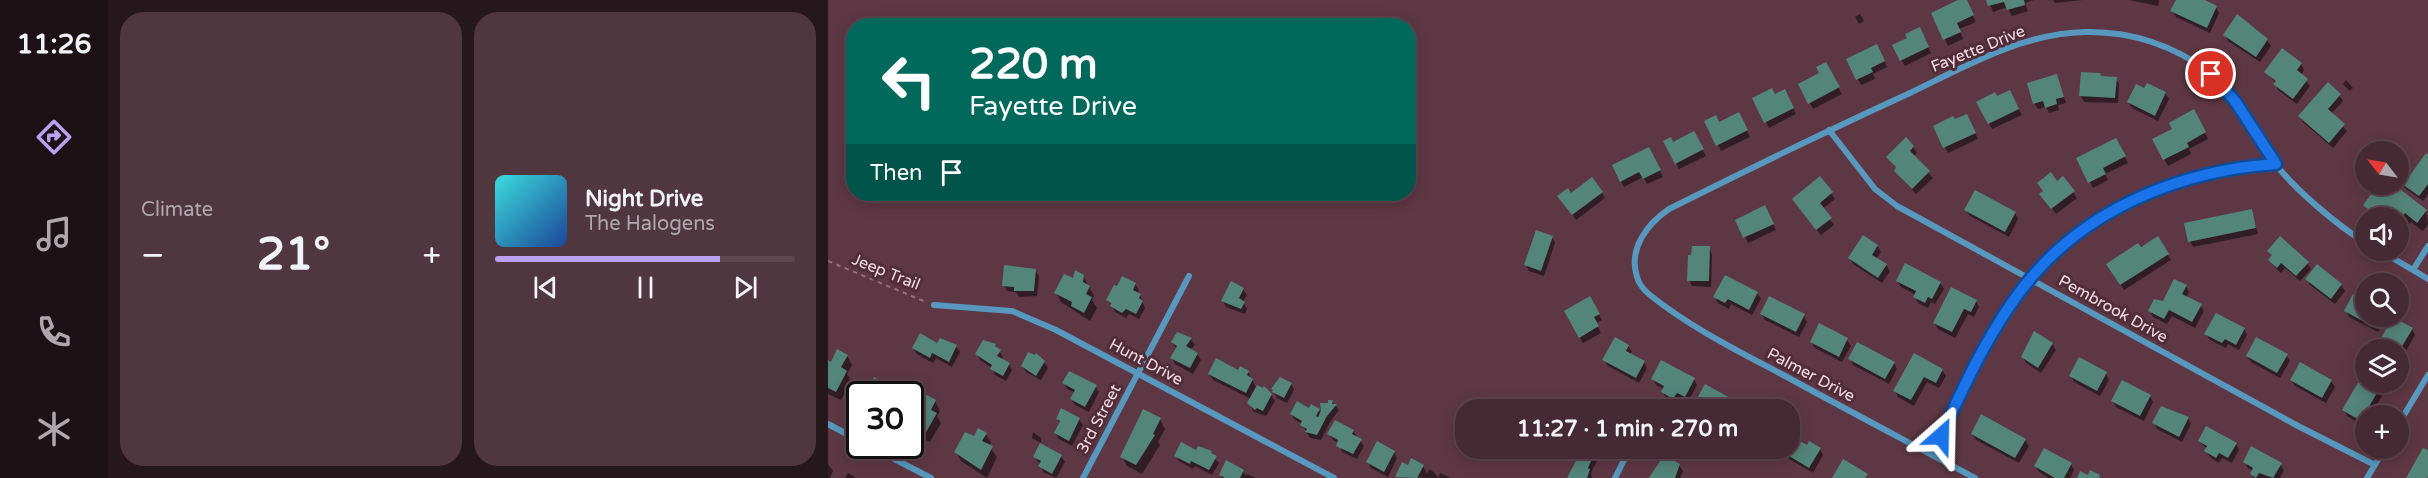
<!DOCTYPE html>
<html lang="en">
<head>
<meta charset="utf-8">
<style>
	body { margin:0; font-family:"Varela Round",sans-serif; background:#50363f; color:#f1f3f6; height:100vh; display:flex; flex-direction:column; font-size:22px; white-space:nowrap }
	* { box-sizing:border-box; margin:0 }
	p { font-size:20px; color:#b0a7ac }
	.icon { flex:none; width:33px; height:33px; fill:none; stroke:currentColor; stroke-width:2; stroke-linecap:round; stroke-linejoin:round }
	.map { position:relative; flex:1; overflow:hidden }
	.side { display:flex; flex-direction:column; gap:12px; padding:12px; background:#26171c; width:720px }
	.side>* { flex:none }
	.hud { position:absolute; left:18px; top:18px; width:570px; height:183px; border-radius:24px; box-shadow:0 3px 15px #0003,0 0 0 2px #5e464e; background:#00695c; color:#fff; overflow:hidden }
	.needle { width:39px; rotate:301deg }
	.tools { position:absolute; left:1527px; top:141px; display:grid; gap:12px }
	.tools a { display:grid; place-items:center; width:54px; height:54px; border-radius:50%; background:#462a33; box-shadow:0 3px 15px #0003,0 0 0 2px #5e464e; font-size:30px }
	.speed { position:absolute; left:18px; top:381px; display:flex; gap:12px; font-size:30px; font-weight:700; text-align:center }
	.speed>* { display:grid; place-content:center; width:78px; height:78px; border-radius:50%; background:#462a33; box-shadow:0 3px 15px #0003,0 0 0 2px #5e464e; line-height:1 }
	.speed .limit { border:3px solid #111; border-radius:9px; background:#fff; color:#111 }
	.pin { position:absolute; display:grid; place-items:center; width:51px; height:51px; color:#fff; margin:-26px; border:3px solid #fff; border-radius:50%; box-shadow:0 2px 6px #0007 }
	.me { position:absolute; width:66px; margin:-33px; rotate:25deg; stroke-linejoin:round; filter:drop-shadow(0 0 4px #0008) }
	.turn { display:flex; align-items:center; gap:21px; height:126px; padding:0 24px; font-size:27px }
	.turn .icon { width:78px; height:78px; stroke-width:2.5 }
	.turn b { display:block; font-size:42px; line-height:51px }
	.then { display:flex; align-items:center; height:57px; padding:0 24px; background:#0003; gap:12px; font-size:22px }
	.big { font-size:45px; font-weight:700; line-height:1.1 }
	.side .card { flex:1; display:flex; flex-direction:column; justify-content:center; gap:9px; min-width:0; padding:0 21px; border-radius:24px; background:#50363f }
	.song { display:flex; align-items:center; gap:18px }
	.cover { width:72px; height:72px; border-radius:9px; background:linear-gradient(135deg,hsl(180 70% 55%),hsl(220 70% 35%)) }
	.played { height:6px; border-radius:3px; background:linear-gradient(90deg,#bca0f2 75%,#5e464e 75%) }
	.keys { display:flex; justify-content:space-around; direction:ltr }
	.heat { display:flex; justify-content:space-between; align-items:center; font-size:33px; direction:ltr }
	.side .tiles { flex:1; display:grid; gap:12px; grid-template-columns:repeat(2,1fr) }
	.trip { position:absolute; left:627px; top:399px; width:345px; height:60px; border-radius:24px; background:#462a33; box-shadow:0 3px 15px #0003,0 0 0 2px #5e464e; font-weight:700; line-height:60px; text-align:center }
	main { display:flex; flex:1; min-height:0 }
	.dock { display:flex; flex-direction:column; width:108px; justify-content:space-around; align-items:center; background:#1c1114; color:#b0a7ac }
	.dock .icon { width:42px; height:42px }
	.dock .selected { color:#bca0f2 }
	.dock b { font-size:27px; color:#f1f3f6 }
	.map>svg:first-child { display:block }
	.shadow { fill:#0007 }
	.building { fill:#548579 }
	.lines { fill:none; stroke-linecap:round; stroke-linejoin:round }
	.path { stroke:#91707a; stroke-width:2; stroke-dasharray:4.5 4.5; stroke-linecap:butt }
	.street { stroke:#5898bf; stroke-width:6 }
	.route-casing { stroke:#114b97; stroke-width:15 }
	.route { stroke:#1a73e8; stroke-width:10 }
	.labels { text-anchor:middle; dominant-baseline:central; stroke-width:6; stroke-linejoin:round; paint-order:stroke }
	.street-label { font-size:16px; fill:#f4dce3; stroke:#512d3a }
</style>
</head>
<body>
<main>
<nav class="dock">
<b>11:26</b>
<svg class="icon selected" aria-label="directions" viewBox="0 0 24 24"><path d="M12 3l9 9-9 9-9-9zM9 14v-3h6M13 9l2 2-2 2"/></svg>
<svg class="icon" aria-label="music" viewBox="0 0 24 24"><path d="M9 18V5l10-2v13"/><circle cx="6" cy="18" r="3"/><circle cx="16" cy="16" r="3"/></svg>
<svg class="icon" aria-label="phone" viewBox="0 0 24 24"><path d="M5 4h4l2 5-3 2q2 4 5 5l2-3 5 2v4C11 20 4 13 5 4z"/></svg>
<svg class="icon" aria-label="climate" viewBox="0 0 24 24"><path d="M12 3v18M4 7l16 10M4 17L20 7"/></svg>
</nav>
<section class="side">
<div class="tiles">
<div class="card"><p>Climate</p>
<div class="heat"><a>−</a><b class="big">21°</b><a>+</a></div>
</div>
<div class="card">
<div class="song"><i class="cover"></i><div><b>Night Drive</b><p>The Halogens</p></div></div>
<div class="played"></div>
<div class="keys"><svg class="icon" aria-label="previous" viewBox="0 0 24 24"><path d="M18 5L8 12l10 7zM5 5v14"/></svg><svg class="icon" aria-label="pause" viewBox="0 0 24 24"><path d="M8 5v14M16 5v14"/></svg><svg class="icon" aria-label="next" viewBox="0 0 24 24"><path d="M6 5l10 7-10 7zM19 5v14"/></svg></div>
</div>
</div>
</section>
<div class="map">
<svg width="1600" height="478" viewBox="0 0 1600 478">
	<rect width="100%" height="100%" fill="#5d3844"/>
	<path class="shadow" d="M1134,0H1137L1148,22L1131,29L1135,39L1120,46L1105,14Z
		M1160,0H1206L1197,3L1200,11L1184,16L1179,7L1165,12Z
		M1225,0H1255L1227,3Z
		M1301,0H1331L1330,6Z
		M1349,0H1373L1388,7L1391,13L1382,33L1348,17L1344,11Z
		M1032,14L1036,21L1031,24L1027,17Z
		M1428,33L1439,40L1443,46L1432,62L1400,41L1397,35Z
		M1094,35L1103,53L1077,66L1073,60Z
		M1052,52L1059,67L1045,74L1047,79L1033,85L1020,60Z
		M998,64L1014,94L985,109L972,84L993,73Z
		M1473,64L1476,70L1473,75L1482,86L1469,104L1450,90L1448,83L1438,72Z
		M1229,75L1238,103L1230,105L1231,110L1221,113L1218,107L1210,109L1206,103Z
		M1273,78L1288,79L1291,84L1290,103L1256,102L1253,96Z
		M1518,80L1525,88L1522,91L1515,84Z
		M1317,90L1337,93L1341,99L1330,121L1304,108L1300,102Z
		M1511,95L1515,101L1503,114L1519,131L1505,148L1475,122L1472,116Z
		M947,96L960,97L968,114L941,128L926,99Z
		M1169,98H1185L1194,115L1164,129L1150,102Z
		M1366,111L1380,139L1361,149L1363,154L1340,166L1326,140L1346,129Z
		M914,120L922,137L893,151L890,145L891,123Z
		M1127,121H1142L1150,139L1120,153L1117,147Z
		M866,133L878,156L851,169L848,163L845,144Z
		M1287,140L1300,163L1277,174L1280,180L1265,188L1250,159Z
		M1085,147L1089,153L1086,156L1105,178L1088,194L1072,177L1069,169L1060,157Z
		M824,154L835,177L819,184L815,177L796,187L793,181Z
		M1600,156V194L1595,201L1577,188L1573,182L1583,177Z
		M992,178L1007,199L994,209L1006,225L993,235L969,205Z
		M1229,183L1245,192L1249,198L1228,214L1217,199Z
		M774,193L777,198L748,220L735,202L743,195Z
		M1563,194L1598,211L1600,224L1595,231L1583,222L1571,237L1570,218H1546L1542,214L1537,205Z
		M1138,210L1187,213L1190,219L1181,237L1142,216Z
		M1423,211L1430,234L1365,247L1362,241Z
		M940,213L948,230L920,243L909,220Z
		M724,237L727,243L716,276L701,271L698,265Z
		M1035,237L1049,246L1053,252L1048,259L1058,265L1062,271L1054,283L1025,264L1022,258Z
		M1329,238L1343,260L1296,290L1280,264Z
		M881,248L884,254L883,287L864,286L861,280Z
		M1441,251L1479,263L1483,269L1472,281L1457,268L1453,273L1446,266L1442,260L1445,257Z
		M207,270L211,276L209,296L191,297L188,292L179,291L176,285Z
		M255,276L266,296L264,300L269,308L262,321L233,302L228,293Z
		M1479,279L1513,285L1517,291L1507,304L1482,285Z
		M1069,281L1112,283L1116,289L1107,304L1103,302L1100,308L1090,303L1087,297L1088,295L1073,287Z
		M404,283L415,289L419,295L415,302L419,309L417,314L398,307L395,301Z
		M307,284L311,290L309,294L312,295L317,308L311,319L301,314L298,318L287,312L280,300Z
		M1358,286L1361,292L1358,298L1372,305L1376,311L1367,328L1344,316L1339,324L1325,317L1322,311Z
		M929,293L933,299L924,315L903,304L901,309L890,303L887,297Z
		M762,298L774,320L768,323L773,333L755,343L738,311Z
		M1148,301L1151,307L1146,317L1140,314L1127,338L1110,329L1106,323Z
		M1518,311L1538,316L1558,317L1550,332L1521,317Z
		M934,314L976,316L979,322L971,337L937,320Z
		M992,325L1019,340L1023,346L1014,362L987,348L983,342Z
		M1416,329L1419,335L1411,350L1400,344L1398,348L1382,340L1378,334Z
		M1584,329L1587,335L1575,356L1570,353V350H1551Z
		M349,334L363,339L367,345L362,350L369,354L373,360L365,374L347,364L344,358L348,348L344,342Z
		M1224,344L1228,350L1213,373L1198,363L1195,357Z
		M110,345L128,347L132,352L124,367L108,358L105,363L89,354L85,348Z
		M167,345L175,357L173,360L181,364L184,370L178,381L167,375L164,368L152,360L149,354Z
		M800,346L804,352L802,354L816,362L819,368L811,383L780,366L776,360Z
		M1087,355L1114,370L1118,376L1111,388L1099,382L1086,406L1070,397L1067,391Z
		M1458,355L1462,361L1452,378L1423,362L1419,356Z
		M19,356L24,365L19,374L23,381L13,400L0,394V362L3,364Z
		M1022,359L1066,363L1069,369L1061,384L1025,365Z
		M216,362L220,368L213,380L198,372L194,366Z
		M420,372L428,387L443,395L447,401L438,416L426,412L421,403L423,399L385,380L381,374Z
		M1278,374L1281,380L1272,396L1246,382L1243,376Z
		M825,379H866L869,385L860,402L853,398L849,404L838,398L835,392L836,389L828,385Z
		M1463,380L1503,381L1507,387L1498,403L1467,386Z
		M1538,382L1554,383L1558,389L1542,416H1538L1536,426L1519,416L1516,410Z
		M236,383L267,386L271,392L261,412L247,405L243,399L247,393L239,389Z
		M54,384L57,390L56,394H32V410L25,407L21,401L42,387Z
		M463,384L466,390L459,403L449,398L446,392Z
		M1322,396L1325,402L1316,421L1288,407L1285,401Z
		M107,401L112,411L109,416L113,423L102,442L92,437L90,440L82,436V407Z
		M504,402L511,410L502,422L493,440L482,438L474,424L467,420L463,414L481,410H491L493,415Z
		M869,402L910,404L913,410H872Z
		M1360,418L1363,424L1354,442L1329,429L1326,423Z
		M229,419H251L255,425L244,446L231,439L227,433L232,423Z
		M332,419L337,429L330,442L332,445L314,474L299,466L294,457Z
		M525,431L536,446L529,459L514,452L511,443L505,440L501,434Z
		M205,432L213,438V443L204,438Z
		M158,434L163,443L161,446L169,457L159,478L133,461L128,452L146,438Z
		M1144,434L1197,440L1201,446L1191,463L1148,440Z
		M965,439L980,447L992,449L995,455L985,473L961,459L957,453Z
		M1371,441L1408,444L1411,450L1404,463L1394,458L1391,463L1382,457L1378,451L1379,449Z
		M760,448L767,451L771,457L763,473L764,478H741Z
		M379,450L391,463L384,475L367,466L365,469L351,461L348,456Z
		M566,452L569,458L560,477L543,468L540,462Z
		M233,456L237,462L228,478L215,472L213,465L206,457Z
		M1417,462L1452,464L1456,470L1452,478H1426L1423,474L1425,471L1420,468Z
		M0,464L5,471L2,478H0Z
		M1243,464L1246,470L1242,478H1221L1211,472L1208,466Z
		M851,465L855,471L852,478H823Z
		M595,466L599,474L601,469L607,473L610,478L568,477L580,467Z
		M415,471L418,476L419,474L428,478H394L392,475Z
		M20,473L28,478H17Z
		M612,473L623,478H610Z"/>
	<path class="building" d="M1130,0H1139L1146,15L1129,23L1133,32L1115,40L1103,13Z
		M1158,0H1196L1197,5L1179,10L1176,2L1160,6Z
		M1348,0H1377L1389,6L1379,28L1342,11Z
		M1409,14L1440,39L1428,57L1395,35Z
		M1092,27L1101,47L1072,61L1064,45L1079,38L1077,34Z
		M1049,44L1057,61L1043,68L1045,72L1028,80L1018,59Z
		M1454,48L1474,63L1469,70L1480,79L1465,99L1445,84L1448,81L1436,72Z
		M998,62L1012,87L980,104L970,84L991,73L988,67Z
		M1253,72L1272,73L1273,76L1289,77L1287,98L1251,96Z
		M1229,74L1236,97L1228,99L1229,104L1217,108L1215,101L1205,104L1199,83Z
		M1500,82L1513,94L1500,109L1517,124L1501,143L1470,116Z
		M1319,83L1338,92L1327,116L1299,102L1308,84L1316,88Z
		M944,88L947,94L957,89L966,108L936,123L924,98Z
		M1182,90L1191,109L1160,124L1148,102L1167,92L1169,96Z
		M1366,109L1378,132L1359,143L1361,147L1335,160L1324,139L1344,129L1341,123Z
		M911,112L920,130L888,146L876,121L888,115L891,122Z
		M1139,114L1148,133L1115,148L1105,126L1125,116L1127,119Z
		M866,131L876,149L847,164L835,141L843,137L845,142Z
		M1078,137L1086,146L1082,151L1102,171L1084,189L1066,171L1068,167L1058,157Z
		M1288,138L1298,156L1275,168L1278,174L1260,183L1248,158Z
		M821,147L833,170L815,179L811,172L792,182L784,165Z
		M1598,153L1600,155V184L1591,196L1571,182L1578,172L1582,175Z
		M1223,172L1229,181L1235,176L1247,191L1223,209L1211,194L1215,191L1209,183Z
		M992,176L1005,192L992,203L1004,218L988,230L964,199Z
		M764,177L775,192L744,215L729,196L740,188L743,193Z
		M1551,184L1562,192L1568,186L1599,210L1589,223L1577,213L1570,222V218H1550L1535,205Z
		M1147,190L1188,212L1177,232L1136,210Z
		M937,205L946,224L915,238L907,220Z
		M1424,209L1428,228L1360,242L1356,223Z
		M708,230L725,236L713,271L696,265Z
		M1035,235L1050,245L1044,255L1059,264L1050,278L1020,258Z
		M1330,236L1341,254L1292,285L1278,264L1310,243L1313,247Z
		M1452,236L1481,262L1468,276L1453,263L1449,268L1440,260L1444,255L1439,251Z
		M864,246H882L881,281H859L860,255H863Z
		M1077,263L1113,282L1104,299L1100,297L1097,303L1085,297L1088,291L1068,281Z
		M1489,264L1514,284L1503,299L1477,279Z
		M176,265L208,269L206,291H186V287L174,286Z
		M247,270L256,275L255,282L262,286L258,294L264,297L256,313L243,306L244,302L226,293L236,274L245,278Z
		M897,275L930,292L921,310L900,299L897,303L885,297Z
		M294,276L308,283L305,290L313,294L311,298L315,301L308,314L298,309L294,313L282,306L283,303L278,300L286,285L289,286Z
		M1346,279L1359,285L1354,294L1374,304L1364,322L1341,310L1336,319L1320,311L1326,299L1335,301Z
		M403,281L416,288L411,298L417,302L413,309L393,301Z
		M1123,287L1149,300L1143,312L1136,309L1124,332L1105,323Z
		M1525,294L1538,300V316H1552L1546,327L1516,311Z
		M762,296L772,314L766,317L771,326L751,338L736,311Z
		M941,296L977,314L968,332L932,314Z
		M1388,313L1417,328L1408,345L1397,339L1394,343L1376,334Z
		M1565,317L1585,328L1570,353V350L1567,348L1551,350L1548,347Z
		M991,323L1020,338L1011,357L982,342Z
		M1206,331L1225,343L1210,368L1193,357Z
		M349,332L364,338L358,346L370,353L362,368L342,358L349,346L343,342Z
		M92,333L109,343L112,338L129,345L121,362L104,353L102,358L84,348Z
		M787,337L801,345L798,351L817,361L808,378L774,360Z
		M1428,337L1460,354L1449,373L1418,356Z
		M155,340L168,344L167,346L173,350L169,356L182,363L175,376L162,369L164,365L147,354Z
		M1029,342L1067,362L1057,379L1020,359Z
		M9,349L20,355L13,367L19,371L8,392L0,388V360L3,362Z
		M200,352L207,355L208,353L217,361L208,376L193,366Z
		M1086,353L1115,369L1108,383L1096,377L1083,400L1065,391Z
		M1251,357L1279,372L1269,391L1241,376Z
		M388,358L410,370L412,366L421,371L419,375L425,379L418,393L380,374Z
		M833,360L867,378L857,397L849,393L845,399L833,392L836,386L823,379Z
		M1472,362L1504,380L1494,398L1462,380Z
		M1538,369V382H1555L1533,421L1514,410Z
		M241,371L269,385L257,407L242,399L247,390L234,383Z
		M46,377L55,382L51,390L60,394H32V407L20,401L32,379L42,385Z
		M452,377L464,383L456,398L444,392L445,390L443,389Z
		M1294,380L1323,395L1312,416L1283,401Z
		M877,384L911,403L907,410H870L873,405L867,402Z
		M429,385L435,388L436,386L444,394L435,411L429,408L427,410L419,403Z
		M95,393L108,400L103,410L109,413L97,434L87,429L85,432L82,431V404L85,400L90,403Z
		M500,400H505L504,404H509L499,416L489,435L477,432L479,429L472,425L474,421L462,414L469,401L481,408L483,404L492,409L488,416L490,417L493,411L492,403H500Z
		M1333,406L1361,417L1351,437L1324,423Z
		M233,408L252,418L241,441L226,433L232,421L228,419Z
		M315,409L333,418L325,434L327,435L308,465L292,457Z
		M1153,414L1198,439L1187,458L1143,434Z
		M507,420L526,430L524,434L534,439L525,454L508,446L510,440L499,434Z
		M1378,426L1409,443L1400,458L1391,453L1388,458L1376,451L1379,446L1370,441Z
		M150,428L159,433L154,441L165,446L153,470L126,452L137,432L146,436Z
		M965,437L979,445L981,441L993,448L981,468L956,453L958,448H962Z
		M549,441L567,451L556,472L538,462Z
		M353,442L368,450L370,446L384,451L383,453L389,456L381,470L363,461L362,464L346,456Z
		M212,443L234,455L224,474L210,466L213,461L205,457Z
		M1423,446L1454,463L1445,478L1431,473L1428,478L1422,474L1425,468L1415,462Z
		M758,448L768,450L760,468L762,469L759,478H739L754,449L757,451Z
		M1216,448L1244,463L1236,478H1227L1206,466Z
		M1595,448L1600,450V476L1599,478H1578Z
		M836,455L852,464L847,478H821Z
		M583,458L596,465L589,478L567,477L574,462L580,465Z
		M1015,459L1040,474L1037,478H1004Z
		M398,460L416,470L412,478H397L391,475Z
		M1262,470L1272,475L1271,478H1249L1252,471L1260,475Z"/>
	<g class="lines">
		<path class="path" d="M0,261L98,302"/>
		<path class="street" d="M1001,130L1047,189L1069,206L1470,426L1547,465
			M1551,250L1600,279
			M1585,270L1600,246
			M106,305L184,311L228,330L506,478
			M0,424L32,441
			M1570,425L1600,375
			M41,446L103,478
			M1104,455C1133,392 1162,325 1208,272C1266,204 1360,170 1447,164
			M255,478L361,276
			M787,478L802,448
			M1147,478C1084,444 1021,411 959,377C912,352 863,328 822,295C817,291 811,284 809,277C800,249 819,224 841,209C921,169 1001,130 1082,93C1136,67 1195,33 1257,32C1304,31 1345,45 1383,73C1411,95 1426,133 1446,162C1465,188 1510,226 1538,243
			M1539,478L1557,448"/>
	</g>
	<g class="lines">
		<g class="route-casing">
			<path id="route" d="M1113,436C1138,381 1168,316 1209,271C1269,204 1359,170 1448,164L1407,101L1383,74"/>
		</g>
		<use href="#route" class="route"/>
	</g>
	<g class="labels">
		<g class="street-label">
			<text transform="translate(1150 49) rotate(-22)">Fayette Drive</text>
			<text transform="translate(58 272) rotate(22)">Jeep Trail</text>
			<text transform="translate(1285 309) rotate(29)">Pembrook Drive</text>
			<text transform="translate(318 362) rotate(28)">Hunt Drive</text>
			<text transform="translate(983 375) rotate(28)">Palmer Drive</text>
			<text transform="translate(271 419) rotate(-62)">3rd Street</text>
		</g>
	</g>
</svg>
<div class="tools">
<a><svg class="needle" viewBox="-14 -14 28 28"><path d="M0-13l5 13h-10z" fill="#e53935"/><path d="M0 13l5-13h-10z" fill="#b0a7ac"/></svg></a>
<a><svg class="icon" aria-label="sound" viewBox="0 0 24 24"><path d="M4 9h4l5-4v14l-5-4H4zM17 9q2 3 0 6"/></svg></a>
<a><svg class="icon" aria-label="search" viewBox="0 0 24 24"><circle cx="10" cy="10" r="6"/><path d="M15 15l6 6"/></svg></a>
<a><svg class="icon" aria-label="layers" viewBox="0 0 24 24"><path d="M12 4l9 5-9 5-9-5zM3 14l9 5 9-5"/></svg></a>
<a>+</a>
</div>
<div class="speed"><div class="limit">30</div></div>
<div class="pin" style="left:1383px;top:74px;background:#d93025"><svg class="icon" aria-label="arrive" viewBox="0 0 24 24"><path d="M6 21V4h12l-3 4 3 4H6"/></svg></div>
<svg class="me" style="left:1113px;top:436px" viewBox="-20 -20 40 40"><path d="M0-17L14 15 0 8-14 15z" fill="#1a73e8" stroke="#fff" stroke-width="4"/></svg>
<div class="trip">11:27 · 1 min · 270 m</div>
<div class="hud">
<div class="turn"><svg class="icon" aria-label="left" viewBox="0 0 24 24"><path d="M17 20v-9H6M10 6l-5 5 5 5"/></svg><div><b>220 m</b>Fayette Drive</div></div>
<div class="then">Then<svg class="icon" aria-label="arrive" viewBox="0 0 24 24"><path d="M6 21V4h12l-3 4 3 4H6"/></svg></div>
</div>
</div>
</main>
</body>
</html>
